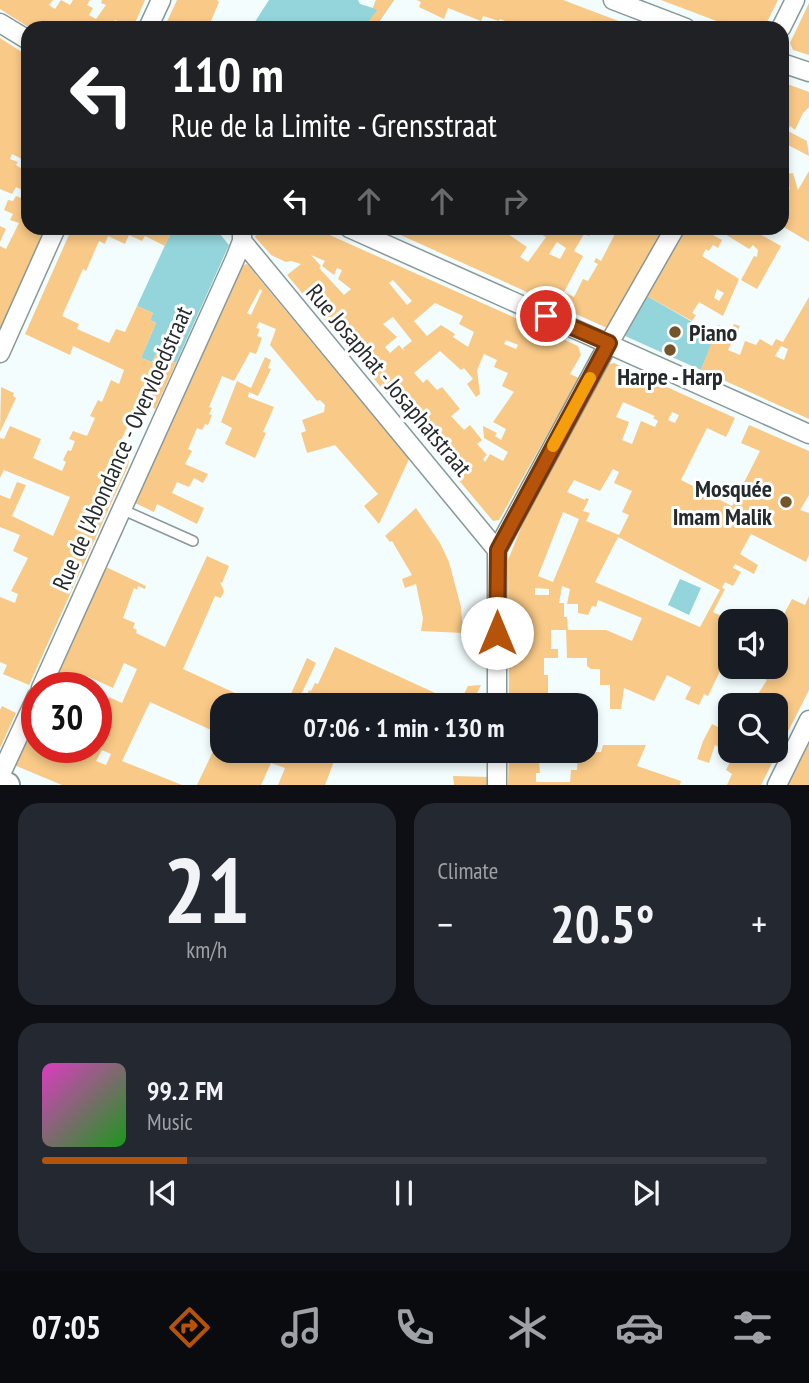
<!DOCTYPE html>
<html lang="en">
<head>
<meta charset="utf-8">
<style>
	body { margin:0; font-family:"PT Sans Narrow",sans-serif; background:#242831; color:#f1f3f6; height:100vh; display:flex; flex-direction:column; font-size:26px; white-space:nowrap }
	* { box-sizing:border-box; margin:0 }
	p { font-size:23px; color:#9ea1a6 }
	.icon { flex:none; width:38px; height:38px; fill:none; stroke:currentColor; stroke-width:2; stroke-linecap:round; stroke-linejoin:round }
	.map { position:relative; height:785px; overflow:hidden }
	.details { display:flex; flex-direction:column; gap:18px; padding:18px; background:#0d0f14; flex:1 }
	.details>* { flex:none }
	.guide { position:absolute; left:21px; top:21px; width:768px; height:214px; border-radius:21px; box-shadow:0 4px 10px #0003; background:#202124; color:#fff; overflow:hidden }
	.fabs { position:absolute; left:718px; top:609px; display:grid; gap:14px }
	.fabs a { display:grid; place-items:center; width:70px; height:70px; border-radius:14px; background:#171b24; box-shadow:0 4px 10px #0003; font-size:35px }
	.speed { position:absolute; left:21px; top:672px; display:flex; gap:14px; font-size:35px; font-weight:700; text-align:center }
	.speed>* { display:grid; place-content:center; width:91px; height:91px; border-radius:50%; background:#171b24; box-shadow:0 4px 10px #0003; line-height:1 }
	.speed .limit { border:10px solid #d22; background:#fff; color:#111 }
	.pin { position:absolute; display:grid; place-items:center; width:60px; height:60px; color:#fff; margin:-30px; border:4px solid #fff; border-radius:50%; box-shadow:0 2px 7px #0007 }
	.me { position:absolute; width:77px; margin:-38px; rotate:0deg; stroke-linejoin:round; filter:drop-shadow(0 0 5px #0008) }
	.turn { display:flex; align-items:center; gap:24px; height:147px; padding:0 35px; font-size:32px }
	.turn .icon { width:91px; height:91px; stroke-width:2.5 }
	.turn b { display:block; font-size:49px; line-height:60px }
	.lanes { display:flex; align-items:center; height:66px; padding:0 35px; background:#0003; justify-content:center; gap:35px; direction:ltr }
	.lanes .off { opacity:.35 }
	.big { font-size:52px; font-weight:700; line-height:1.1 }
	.details .card { flex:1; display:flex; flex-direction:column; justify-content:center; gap:10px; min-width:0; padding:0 24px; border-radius:21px; background:#242831 }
	.details .dial { align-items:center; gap:0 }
	.dial b { font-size:91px; line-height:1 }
	.song { display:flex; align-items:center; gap:21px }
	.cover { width:84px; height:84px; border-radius:10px; background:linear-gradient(135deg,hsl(310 70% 55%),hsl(120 70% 35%)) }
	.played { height:7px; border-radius:4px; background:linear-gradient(90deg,#b45309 20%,#363941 20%) }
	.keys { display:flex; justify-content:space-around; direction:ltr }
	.heat { display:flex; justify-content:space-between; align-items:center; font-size:38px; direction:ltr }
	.details .tiles { flex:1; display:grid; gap:18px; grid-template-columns:1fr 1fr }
	.card:last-child { grid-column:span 2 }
	.trip { position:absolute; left:210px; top:693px; width:388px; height:70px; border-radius:21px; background:#171b24; box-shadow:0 4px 10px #0003; font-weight:700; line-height:70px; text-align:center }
	.tab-bar { display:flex; height:112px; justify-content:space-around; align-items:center; background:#090b0e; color:#9ea1a6 }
	.tab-bar .icon { width:49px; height:49px }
	.tab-bar .current { color:#b45309 }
	.tab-bar b { font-size:32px; color:#f1f3f6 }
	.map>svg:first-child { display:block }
	.green { fill:#93d5da }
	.building { fill:#f8c987; fill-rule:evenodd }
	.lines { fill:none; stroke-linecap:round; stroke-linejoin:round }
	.lane-casing { stroke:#889899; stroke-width:12 }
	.street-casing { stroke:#889899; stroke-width:21 }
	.secondary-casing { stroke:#889899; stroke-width:28 }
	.lane { stroke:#fff; stroke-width:9 }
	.street { stroke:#fff; stroke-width:18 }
	.secondary { stroke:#fff; stroke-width:24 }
	.route-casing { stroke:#753606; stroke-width:18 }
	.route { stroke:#b45309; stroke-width:12 }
	.slow { stroke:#f59e0b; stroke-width:12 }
	.poi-dot { fill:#73552a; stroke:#fff; stroke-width:2.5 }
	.labels { text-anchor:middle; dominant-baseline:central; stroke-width:6; stroke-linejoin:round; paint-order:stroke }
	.poi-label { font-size:24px; font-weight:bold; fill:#252b2c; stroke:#fff; text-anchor:start }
	.street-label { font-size:24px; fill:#252b2c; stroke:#fff }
</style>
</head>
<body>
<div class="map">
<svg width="809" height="785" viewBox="0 0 809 785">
	<rect width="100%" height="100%" fill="#f3fdfe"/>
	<path class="green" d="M269,0H358L360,4L373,8L376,0H394L375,28H251Z
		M173,228H215L229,245L176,363L156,354L152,362L141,358L156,323L150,320L153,313L137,306Z
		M647,296L715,335L701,370L625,336Z
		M680,579L701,588L689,615L668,605Z"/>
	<path class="building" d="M0,0H53L49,5L55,9L61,0L70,5L73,0H90L87,5L93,8L89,15L96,19L106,5L101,3L102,0H145L133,28H117L120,22L115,20L110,28H30L0,9Z
		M177,0H217L219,2L208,28H164Z
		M376,0H394L375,27L368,22L377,10L373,8Z
		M417,0H563L637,28H557L551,24L549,28H513L515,25L500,19L499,21L483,16L481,21L448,8L444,19L419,7L421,2Z
		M661,0H778L764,28H735Z
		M809,3V55L793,50L790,43Z
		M0,38L28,56V162L12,154L10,159L18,162L16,165L19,167L28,171V228H46L0,331V246L6,249L19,223L10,220L13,214L4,210L8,200L13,201L16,196L24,199L27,192L16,187L12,194L0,189Z
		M782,82L809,92V107L803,113L795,130L790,126L788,131L807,141L809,156L784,143L782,147Z
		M784,167L786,174L793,173L798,190L809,171V242L782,226V201L790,188L782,184V168Z
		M0,226L6,229L0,242Z
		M72,228H173L165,246L145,236L142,241L129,235L125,244L108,236L105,244L99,241L86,271L83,269L62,316L79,324L77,329L109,343L116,329L125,332L137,306L153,313L150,320L156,323L141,358L152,362L156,353L176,363L155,409L139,401L115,454L129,460L128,466L29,685L3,674L7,665L0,662V597L15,603L18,594L11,591L28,558L13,551L20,535L0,527V495L10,499L17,482L26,485L12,516L53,536L70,497L4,470L0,478V438L4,439L10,426L41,439L33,458L62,471L66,462L63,460L68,450L71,451L75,441L69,439L73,431L87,436L95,418L90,416L98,400L102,402L111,380L119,384L124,370L73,346L70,355L25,334Z
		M259,228H314L578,346L581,355L570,374L579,378L499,520L493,521L287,275L301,264L291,261L286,262L271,255L255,237ZM311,255L325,261L322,266L334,275L337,268L342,270L338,279L351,289L344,295L319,268L321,266ZM393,280L412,301L407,305L389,283ZM435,303L463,316L459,324L474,332L468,347L453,337L455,334L441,325L427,336L414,321ZM393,317L412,341L403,348L404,351L399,345L390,353L385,347L397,337L383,324ZM506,340L518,345L516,349L504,344ZM440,351L461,370L464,368L473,379L467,384L476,397L480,394L477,370L484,354L497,360L494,367L508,373L502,386L514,392L493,422L506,429L501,440L495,436L497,433L483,426L484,438L508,452L503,461L490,454L485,462L483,459L487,455L477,444L482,440L470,425L464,430L451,416L460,409L442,387L437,390L427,379L423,383L414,373Z
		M385,228H504L502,230L527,247L520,257L528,262L546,237L529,228H594L589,236L584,234L574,251L583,256L564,292L574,297L583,279L588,281L598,264L594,262L596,258L601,261L618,228H664L607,328ZM557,242L566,248L560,259L549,254Z
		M686,228H749L781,246L757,289L741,280L754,256L757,257L758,250L753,245L749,249L717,229L713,235L722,240L718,248L713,245L709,251L706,249L702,256L739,279L723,316L699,302L692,313L696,315L692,321L647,296ZM717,289L724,293L719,301L714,298Z
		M247,264L409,459L379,524L364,506L378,494L335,445L307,453L301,433L306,431L302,420L324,412L325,405L320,400L317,401L270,345L276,329L259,322L256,328L260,329L257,336L262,338L256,354L250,352L234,381L222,376L209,407L212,408L209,414L212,415L208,425L205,424L202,430L197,428L188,449L192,451L185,464L208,474L203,483L194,478L189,487L177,482L172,493L204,508L197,524L157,504L154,512L135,503L243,265ZM260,289L262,291L251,315L247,313Z
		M809,297V419L701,370L718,325L731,330L734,324L740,326L728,350L740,355L745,341L756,345L760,339L772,346L776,339L783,342ZM781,346L788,349L784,360L775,356Z
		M265,357L271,360L268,368L271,369L258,396L249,392L248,397L274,407L263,432L266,433L255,458L225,444L232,428L221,422L237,381L251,388Z
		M614,363L735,418L726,437L707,428L681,480L732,506L760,451L741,443L749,425L809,451V495L800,510L809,513V555L806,562L751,534L740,554L758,565L754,574L735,564L733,568L741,572L733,586L725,582L722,588L725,589L713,612L730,620L725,635L730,638V661L726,659L708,696L704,694L699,705L685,699L691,687L667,675L654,701L624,688L621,709H610V685H600V669H591L587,666V658H567L566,630H606L632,641L642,618L598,600L596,607L592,606L588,615L578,613V604H567L570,589L562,586L559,603H564V617H567L568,630H551V649H558V658H544V675H548V694H567L568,705H509L508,560L533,498L609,364ZM623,402L655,416L653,418L658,421L655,427L641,421L632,444L622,440L629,422L616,417ZM672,412L679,415L675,423L668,420ZM613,469L619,472L614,483L632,491L622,512L629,515L619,535L586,521L590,513L583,511L589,499L586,498L585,500L567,492L574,480L600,491ZM563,512L579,519L553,582L538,576ZM618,537L720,590L700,627L595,582ZM535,588L549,589V595H535Z
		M1,387L14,393L13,396L16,398L0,432Z
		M416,508L440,543L449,562L461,607L463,633L421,631L423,618L416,584L405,588L402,579L412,575L392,541L390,542L385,536Z
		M207,556L229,566L222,583L220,582L224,591L221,598L215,596L183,669L261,705H222V735L150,702L122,761L182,785H62L14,765L37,717V747H96V724L109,697L122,703L137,669L124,663L113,688L87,676L81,688H50L106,567L146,586L145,589L138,586L137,590L134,588L123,618L135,623L133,628L137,630L136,633L165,647ZM102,750L111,754L106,765L96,761Z
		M809,596V690L761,785H727L732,774L726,770L733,756L715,745L709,763L697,759L703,741L712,724L728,732L726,738L730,740V751H775V705H756L759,699L756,697L767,680L741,667H775V641L786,620L782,618L792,599L805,605Z
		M335,647L459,704L468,686L481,685L471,705H286L307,658L316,663L297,703L302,705L309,690L311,691L315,683L318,684Z
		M734,698L738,701L750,705H731Z
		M2,706L16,713L0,748V710Z
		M217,743L222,745V751H338L325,785H278L285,768L271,763L261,785H197Z
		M809,743V785H788Z
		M603,745H646L637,766L681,781L680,785H508L509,751H544V761H539L540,773H536V782H570L571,770H577L578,752H601Z
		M433,751H451L447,757Z
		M453,776L490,777V785H454Z"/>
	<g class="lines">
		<g class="lane-casing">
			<path id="lane" d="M121,509L193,541"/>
		</g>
		<g class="street-casing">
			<path id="street" d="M613,0L686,28
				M0,23L28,40
				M148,28L161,0
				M781,28L795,0
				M782,63L809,72
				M349,228L809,434
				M242,241L497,550
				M0,353L56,228
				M41,688L235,259L242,241V228
				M497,705V550L600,359L675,228
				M497,751V785
				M0,776L37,696
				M777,785L809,720"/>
		</g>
		<g class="secondary-casing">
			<path id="secondary" d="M0,782L7,785"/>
		</g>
		<use href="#lane" class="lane"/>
		<use href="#street" class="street"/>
		<use href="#secondary" class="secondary"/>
	</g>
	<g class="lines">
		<g class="route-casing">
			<path id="route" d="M497,633L498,550L609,343L546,316"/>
		</g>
		<use href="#route" class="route"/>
		<path class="slow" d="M553,446L590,378"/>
	</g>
	<g class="poi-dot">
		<circle cx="675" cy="332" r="7"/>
		<circle cx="670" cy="350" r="7"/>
		<circle cx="786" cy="502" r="7"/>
	</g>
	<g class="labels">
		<g class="poi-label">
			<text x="689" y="332">Piano</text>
			<text x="670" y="376" text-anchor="middle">Harpe - Harp</text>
			<text x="772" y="488" text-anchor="end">Mosquée<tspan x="772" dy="28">Imam Malik</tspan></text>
		</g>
		<g class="street-label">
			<text transform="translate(389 380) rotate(50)">Rue Josaphat - Josaphatstraat</text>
			<text transform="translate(122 448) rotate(-66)">Rue de l'Abondance - Overvloedstraat</text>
		</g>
	</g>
</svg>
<div class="fabs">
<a><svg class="icon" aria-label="sound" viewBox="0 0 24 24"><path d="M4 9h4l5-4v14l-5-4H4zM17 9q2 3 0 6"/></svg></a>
<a><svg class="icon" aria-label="search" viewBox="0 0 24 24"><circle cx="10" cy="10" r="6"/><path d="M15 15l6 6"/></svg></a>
</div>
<div class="speed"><div class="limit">30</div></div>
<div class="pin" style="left:546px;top:316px;background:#d93025"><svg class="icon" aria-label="arrive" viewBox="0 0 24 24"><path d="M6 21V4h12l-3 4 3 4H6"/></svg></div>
<svg class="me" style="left:497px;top:633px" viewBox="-20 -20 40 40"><circle r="19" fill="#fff"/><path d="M0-13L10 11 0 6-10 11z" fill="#b45309"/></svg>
<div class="trip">07:06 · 1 min · 130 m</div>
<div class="guide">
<div class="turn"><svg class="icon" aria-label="left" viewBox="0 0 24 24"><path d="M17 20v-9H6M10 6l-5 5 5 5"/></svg><div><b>110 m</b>Rue de la Limite - Grensstraat</div></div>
<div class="lanes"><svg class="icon" aria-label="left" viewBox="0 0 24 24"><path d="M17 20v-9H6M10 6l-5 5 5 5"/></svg><svg class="icon off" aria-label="ahead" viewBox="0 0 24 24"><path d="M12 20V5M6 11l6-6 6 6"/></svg><svg class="icon off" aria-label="ahead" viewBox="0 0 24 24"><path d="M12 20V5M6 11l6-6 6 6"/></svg><svg class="icon off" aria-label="right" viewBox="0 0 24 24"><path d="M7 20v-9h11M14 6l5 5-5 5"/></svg></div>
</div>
</div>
<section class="details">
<div class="tiles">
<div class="card dial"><b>21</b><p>km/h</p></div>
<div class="card"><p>Climate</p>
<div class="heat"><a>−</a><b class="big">20.5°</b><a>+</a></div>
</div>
<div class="card">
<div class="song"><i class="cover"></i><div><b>99.2 FM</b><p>Music</p></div></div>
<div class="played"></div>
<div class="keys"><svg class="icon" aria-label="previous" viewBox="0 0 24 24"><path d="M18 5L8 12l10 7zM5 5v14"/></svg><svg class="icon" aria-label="pause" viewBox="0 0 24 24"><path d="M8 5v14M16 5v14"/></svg><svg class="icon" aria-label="next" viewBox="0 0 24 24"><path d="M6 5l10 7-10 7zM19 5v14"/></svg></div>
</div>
</div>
</section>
<nav class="tab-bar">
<b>07:05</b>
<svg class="icon current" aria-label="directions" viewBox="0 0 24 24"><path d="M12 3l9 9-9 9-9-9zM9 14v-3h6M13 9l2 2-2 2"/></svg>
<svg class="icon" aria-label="music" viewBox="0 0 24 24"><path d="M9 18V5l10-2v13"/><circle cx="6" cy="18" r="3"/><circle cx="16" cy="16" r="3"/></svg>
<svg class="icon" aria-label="phone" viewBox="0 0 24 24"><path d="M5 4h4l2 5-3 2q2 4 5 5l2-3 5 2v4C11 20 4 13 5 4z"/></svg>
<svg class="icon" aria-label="climate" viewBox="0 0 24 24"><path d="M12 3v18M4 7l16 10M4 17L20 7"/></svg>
<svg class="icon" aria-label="car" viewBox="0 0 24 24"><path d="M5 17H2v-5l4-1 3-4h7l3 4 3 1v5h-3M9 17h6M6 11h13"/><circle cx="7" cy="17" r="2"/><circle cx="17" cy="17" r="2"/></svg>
<svg class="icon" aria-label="filters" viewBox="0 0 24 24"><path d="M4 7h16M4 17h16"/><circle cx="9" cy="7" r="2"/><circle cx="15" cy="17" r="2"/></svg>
</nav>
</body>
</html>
